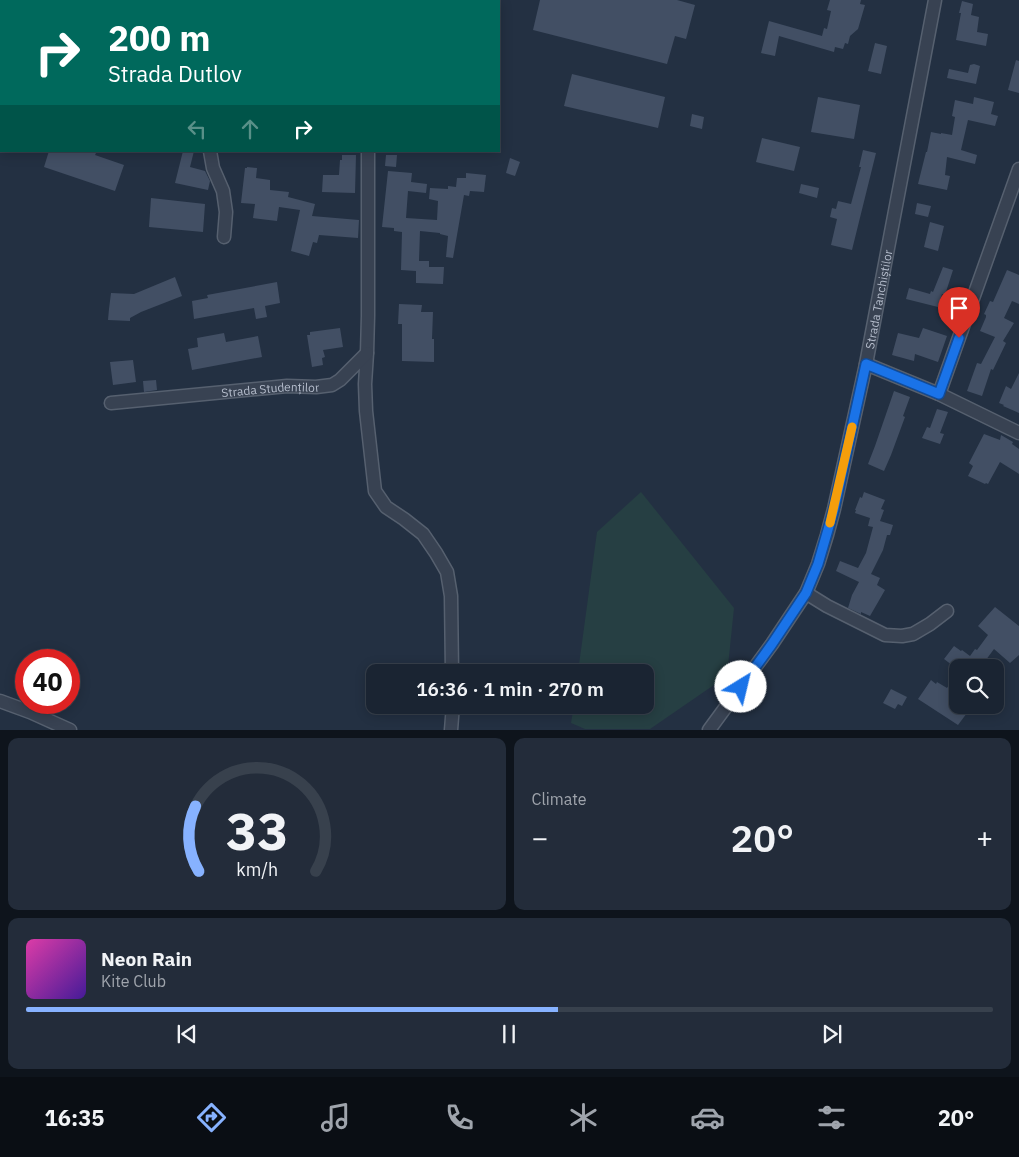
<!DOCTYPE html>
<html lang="en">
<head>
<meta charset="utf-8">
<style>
	body { margin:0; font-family:"IBM Plex Sans",sans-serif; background:#232c3a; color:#f1f3f6; height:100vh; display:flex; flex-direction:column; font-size:19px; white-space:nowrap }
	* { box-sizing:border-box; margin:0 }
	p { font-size:16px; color:#9fa4ac }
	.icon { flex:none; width:28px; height:28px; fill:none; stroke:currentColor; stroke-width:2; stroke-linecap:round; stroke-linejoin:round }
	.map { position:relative; height:730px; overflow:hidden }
	.panel { display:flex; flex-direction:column; gap:8px; padding:8px; background:#0e141c; flex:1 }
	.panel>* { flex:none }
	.hud { position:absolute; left:0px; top:0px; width:500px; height:152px; box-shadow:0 2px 12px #0003,0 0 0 1px #38414d; background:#00695c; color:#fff; overflow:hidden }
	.fabs { position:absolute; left:949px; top:659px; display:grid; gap:10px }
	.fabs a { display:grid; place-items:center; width:55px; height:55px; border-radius:10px; background:#1a2432; box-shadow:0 2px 12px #0003,0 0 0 1px #38414d; font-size:25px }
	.speed { position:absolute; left:15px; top:649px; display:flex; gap:10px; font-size:25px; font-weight:700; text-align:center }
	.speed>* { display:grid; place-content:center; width:65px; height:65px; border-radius:50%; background:#1a2432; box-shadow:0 2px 12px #0003,0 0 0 1px #38414d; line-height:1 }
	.speed .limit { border:8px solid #d22; background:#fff; color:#111 }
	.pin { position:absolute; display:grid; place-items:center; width:42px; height:42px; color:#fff; margin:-51px -21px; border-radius:50% 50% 50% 0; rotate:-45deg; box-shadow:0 0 5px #0007 }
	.pin .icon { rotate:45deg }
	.me { position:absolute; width:55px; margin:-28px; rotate:36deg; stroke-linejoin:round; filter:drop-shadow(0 0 4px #0008) }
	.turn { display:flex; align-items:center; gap:18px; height:105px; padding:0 25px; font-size:22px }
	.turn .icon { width:65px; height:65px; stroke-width:2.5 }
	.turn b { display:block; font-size:35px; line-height:42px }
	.lanes { display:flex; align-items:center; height:48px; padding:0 25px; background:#0003; justify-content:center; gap:25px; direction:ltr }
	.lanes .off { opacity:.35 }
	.big { font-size:38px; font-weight:600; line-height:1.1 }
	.panel .widget { flex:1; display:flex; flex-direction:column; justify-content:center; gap:8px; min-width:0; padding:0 18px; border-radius:10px; background:#232c3a }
	.panel .dial { align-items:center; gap:0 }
	.dial svg { height:130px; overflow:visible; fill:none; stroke:#38414d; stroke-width:7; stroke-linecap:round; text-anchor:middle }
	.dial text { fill:#f1f3f6; stroke:none }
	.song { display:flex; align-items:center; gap:15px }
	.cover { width:60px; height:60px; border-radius:8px; background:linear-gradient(135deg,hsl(320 70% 55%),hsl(260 70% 35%)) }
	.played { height:5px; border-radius:2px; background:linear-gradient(90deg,#87b2ff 55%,#38414d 55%) }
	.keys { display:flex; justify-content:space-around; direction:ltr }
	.heat { display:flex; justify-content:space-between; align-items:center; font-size:28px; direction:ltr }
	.panel .tiles { flex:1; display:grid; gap:8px; grid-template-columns:1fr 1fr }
	.widget:last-child { grid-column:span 2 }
	.trip { position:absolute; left:366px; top:664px; width:288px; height:50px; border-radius:10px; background:#1a2432; box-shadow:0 2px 12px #0003,0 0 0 1px #38414d; font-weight:600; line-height:50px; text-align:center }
	.tab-bar { display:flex; height:80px; justify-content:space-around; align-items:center; background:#0a0e14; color:#9fa4ac }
	.tab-bar .icon { width:35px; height:35px }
	.tab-bar .current { color:#87b2ff }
	.tab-bar b { font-size:22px; color:#f1f3f6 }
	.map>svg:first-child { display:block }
	.green { fill:#263f43 }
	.building { fill:#424f64 }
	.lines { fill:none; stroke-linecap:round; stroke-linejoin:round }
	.minor-casing { stroke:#56606f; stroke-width:15 }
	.minor { stroke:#384252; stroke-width:12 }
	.route-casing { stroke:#114b97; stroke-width:12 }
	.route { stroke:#1a73e8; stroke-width:9 }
	.slow { stroke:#f59e0b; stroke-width:9 }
	.labels { text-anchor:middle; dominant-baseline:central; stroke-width:5; stroke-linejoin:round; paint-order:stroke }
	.street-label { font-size:12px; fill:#b5bdcc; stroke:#1d2737 }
</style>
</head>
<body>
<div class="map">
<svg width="1019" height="730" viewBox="0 0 1019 730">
	<rect width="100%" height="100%" fill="#233042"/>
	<path class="green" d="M641,492L734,608L727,676L650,729H585L571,723L574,705H645V672H578L597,532Z"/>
	<path class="building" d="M540,0H677L695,5L686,39L675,36L667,64L533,30Z
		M830,0H861L860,4L865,5L858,29L850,36L848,44L845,43L843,49L835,47L834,52L779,36L775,56L761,53L769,21L822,36L824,28L827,29L831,11L827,10Z
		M962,1L973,4L971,15L979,17L977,32L988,34L986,46L956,40L961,13H959Z
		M875,43L887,46L881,74L868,71Z
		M1016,60L1019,61V93L1008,90Z
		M974,64L980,66L976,84L947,78L949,69L968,73L970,65Z
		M572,74L665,97L658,128L564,106Z
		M818,97L860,105L854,139L811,132Z
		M974,97L994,102L991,114L998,116L995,126L968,120L961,150L977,155L975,164L947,157L945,175L950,176L947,190L918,184L926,152H927L931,132L941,134V133L952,135L955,117L952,116L955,100L973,104Z
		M692,114L704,117L702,129L690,126Z
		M762,138L800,147L794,171L756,162Z
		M863,150L876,153L852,250L831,245L837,219L830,217L832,208L836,209L838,201L851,204L861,167H859Z
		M49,151H97L95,155L124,165L115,191L44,167Z
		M183,151H194L190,167L205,171L210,181L208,190L175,183Z
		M342,155H356L355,193L322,192L323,175H339L340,160H342Z
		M386,155H397L396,167L385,166Z
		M510,158L520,162L515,176L506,173Z
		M247,167L257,168L256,178L270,180V190L289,192L288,197L315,204L312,216L359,220L358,238L319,235L317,243L313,242L309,256L291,251L300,210L279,207L277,221L253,218L255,204L241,203L245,168H247Z
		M388,171L412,173L411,182L427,184L426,193L408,191L406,218L437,220L438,201L429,199L430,188L448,189V186L456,187L457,178H466V173L486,175L484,192L470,191L469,196L464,195L453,258L446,257L448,236L440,234V233L420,231L419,261H429V267H444L443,284L416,283V271L401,270L402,232L394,231V228L382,227Z
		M801,184L819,188L817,198L799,193Z
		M151,198L205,204L203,232L149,227Z
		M917,203L931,206L928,217L915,214Z
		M930,222L944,226L938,251L924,247Z
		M943,267L953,270L945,295L942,294L938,307L906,299L909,288L930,294L931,291L933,292Z
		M1007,270L1019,275V304L1012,301L1004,318L1014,323L1003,341L1006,343L993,370L991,369L982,396L967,391L977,363L981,364L995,337L980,331L986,317V315L984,314L990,301L993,302Z
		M175,277L182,296L141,312L130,318V321L108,320L109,309L111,293L134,294Z
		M277,282L280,303L265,306L267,317L256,319L254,308L194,319L192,301L208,298L207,295Z
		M399,304L422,305L421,312H433L432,339H434V362L402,361V324H398Z
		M340,328L343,347L323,350L325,357L322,358L323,365L312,367L307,335H310V332Z
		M923,328L947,336L938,362L915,354L914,361L892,355L898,333L919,338Z
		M224,333L226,342L258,336L262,357L192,370L188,349L198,347L197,338Z
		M133,360L136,382L113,385L110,362Z
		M1019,373V413L1003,406L1004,405L999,403L1006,386L1011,389Z
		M156,380L157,390L144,392L143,381Z
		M894,391L910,397L903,416L905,417L891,455L884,471L868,464L875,446Z
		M937,409L948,412L940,433L944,434L940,444L922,438L927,427L930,428Z
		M984,434L1000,440L1001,435L1013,442L1012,444L1019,449V474L1000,462L988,484L986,483L985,484L968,476L973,466L969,463Z
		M864,492L885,500L881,509L884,510L880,521L893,525L890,535H887L883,550L871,574L880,578L877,585L885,590L870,616L861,612V614L848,608L852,595L859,582L836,571L840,561L858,568L866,553L873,527L868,526L870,518L855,513L856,510H855L860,497L862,498Z
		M995,607L1019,626V655L1010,663L994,649L980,668H956L944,659L954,646L961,651L962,650L970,656L975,649L977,650L988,635L978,626Z
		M931,680L936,684L937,682L947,688L949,685L958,691V705H973L958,725L918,699Z
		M891,689L907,697L902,706L898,704L895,709L883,703Z"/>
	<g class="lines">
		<g class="minor-casing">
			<g id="minor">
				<path d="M97,1V0"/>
				<path d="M329,1L330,0"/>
				<path d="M0,12L1,13"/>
				<path d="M210,151L213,168L223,191L226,212L224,237"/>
				<path d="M368,151V316L367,353L365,384L366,411L375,491L386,507L404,519L423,534L436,553L447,572L451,596L452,672"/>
				<path d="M866,364L939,394L1019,433"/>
				<path d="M939,394L1019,169"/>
				<path id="s1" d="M111,403L287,386L316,387L332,385L340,380L367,353"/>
				<path d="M806,593L827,606L885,635L902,636L913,634L930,624L947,611"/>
				<path d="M0,701L30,712L70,730"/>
				<path d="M451,730L453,705"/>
				<path id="s2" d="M709,730L772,644L806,593L818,564L827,535L834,509L866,364L935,0"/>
			</g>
		</g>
		<use href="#minor" class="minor"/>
	</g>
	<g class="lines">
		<g class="route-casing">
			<path id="route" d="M741,687L772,644L806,593L818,564L834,509L866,364L939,394L959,338"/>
		</g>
		<use href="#route" class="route"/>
		<path class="slow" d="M830,523L852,427"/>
	</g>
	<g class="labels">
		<g class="street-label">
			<text stroke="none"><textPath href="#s2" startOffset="471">Strada Tanchiștilor</textPath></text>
			<text stroke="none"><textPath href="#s1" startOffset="160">Strada Studenților</textPath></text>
		</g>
	</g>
</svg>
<div class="fabs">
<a><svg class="icon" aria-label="search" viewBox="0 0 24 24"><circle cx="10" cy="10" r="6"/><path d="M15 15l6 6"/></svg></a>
</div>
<div class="speed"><div class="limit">40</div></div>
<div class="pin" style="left:959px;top:338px;background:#d93025"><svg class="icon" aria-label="arrive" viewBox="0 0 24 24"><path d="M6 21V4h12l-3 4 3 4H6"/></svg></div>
<svg class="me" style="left:741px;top:687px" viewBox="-20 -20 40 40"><circle r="19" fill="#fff"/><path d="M0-13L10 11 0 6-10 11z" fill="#1a73e8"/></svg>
<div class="trip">16:36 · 1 min · 270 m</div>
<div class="hud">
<div class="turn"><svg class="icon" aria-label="right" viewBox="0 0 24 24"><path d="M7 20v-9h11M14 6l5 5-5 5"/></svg><div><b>200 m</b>Strada Dutlov</div></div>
<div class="lanes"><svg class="icon off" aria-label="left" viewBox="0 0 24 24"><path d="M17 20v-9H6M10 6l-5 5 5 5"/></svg><svg class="icon off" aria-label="ahead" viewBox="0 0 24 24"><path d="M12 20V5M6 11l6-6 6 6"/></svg><svg class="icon" aria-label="right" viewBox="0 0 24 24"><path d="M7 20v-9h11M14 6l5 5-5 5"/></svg></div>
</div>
</div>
<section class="panel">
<div class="tiles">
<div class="widget dial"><svg viewBox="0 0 100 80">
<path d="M14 69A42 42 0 1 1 86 69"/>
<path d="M14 69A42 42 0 0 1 12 29" stroke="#87b2ff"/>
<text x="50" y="56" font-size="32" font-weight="700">33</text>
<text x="50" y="72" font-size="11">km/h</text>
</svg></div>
<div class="widget"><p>Climate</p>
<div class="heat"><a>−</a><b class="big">20°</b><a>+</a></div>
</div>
<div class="widget">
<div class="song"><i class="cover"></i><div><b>Neon Rain</b><p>Kite Club</p></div></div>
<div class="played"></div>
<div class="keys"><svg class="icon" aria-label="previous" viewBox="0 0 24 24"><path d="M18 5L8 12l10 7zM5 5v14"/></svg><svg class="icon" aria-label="pause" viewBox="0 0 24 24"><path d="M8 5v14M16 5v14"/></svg><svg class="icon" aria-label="next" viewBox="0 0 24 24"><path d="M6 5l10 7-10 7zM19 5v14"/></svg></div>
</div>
</div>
</section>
<nav class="tab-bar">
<b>16:35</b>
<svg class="icon current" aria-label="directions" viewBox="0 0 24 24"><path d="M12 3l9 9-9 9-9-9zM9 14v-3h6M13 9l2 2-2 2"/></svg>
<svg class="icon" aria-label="music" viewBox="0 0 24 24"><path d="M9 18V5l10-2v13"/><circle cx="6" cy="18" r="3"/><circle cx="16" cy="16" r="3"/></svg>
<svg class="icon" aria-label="phone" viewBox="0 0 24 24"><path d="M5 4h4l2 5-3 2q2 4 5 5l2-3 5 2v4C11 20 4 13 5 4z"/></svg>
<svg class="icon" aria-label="climate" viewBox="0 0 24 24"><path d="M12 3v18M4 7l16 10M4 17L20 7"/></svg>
<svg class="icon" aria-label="car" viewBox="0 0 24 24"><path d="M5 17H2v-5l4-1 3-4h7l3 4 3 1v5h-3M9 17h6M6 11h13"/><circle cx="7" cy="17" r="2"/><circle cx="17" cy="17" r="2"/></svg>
<svg class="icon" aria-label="filters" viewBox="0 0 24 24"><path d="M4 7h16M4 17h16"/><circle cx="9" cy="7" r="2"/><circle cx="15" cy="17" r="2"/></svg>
<b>20°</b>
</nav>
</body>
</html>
